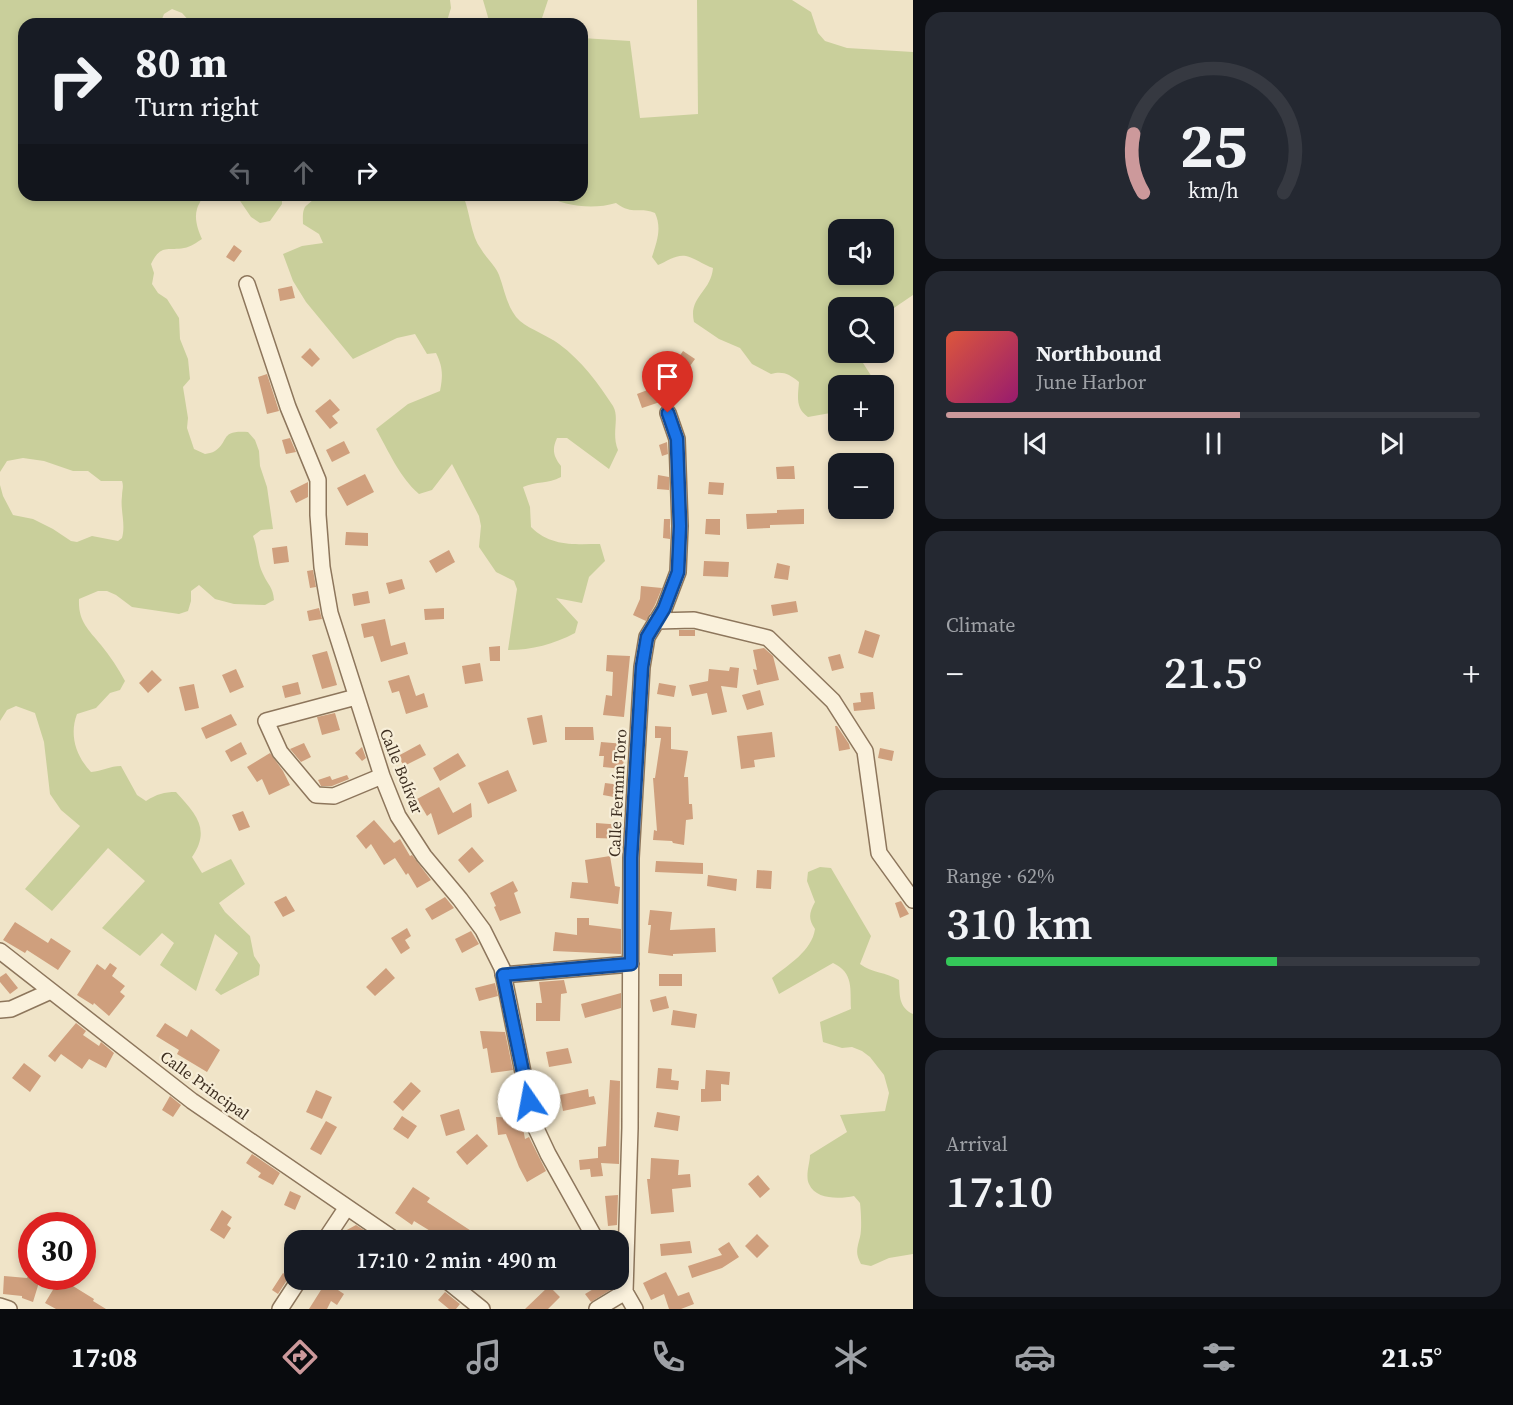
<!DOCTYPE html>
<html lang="en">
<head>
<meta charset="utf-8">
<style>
	body { margin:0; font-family:"Source Serif 4",serif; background:#242831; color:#f1f3f6; height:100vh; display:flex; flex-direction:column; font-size:22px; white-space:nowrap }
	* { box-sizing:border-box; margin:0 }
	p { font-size:20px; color:#9ea1a6 }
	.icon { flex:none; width:33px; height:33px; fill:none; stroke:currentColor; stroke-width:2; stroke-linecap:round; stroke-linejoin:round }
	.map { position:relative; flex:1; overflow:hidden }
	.details { display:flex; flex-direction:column; gap:12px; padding:12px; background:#0d0f14; width:600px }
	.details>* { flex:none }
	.hud { position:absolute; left:18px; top:18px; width:570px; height:183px; border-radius:18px; box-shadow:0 3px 9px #0003; background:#171b24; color:#f1f3f6; overflow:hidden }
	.buttons { position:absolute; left:828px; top:219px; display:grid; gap:12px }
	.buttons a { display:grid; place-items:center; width:66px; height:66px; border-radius:12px; background:#171b24; box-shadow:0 3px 9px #0003; font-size:30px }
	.speed { position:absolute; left:18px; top:1212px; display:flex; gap:12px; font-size:30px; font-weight:700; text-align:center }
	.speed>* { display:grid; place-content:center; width:78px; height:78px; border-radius:50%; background:#171b24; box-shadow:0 3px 9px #0003; line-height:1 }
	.speed .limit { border:9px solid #d22; background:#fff; color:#111 }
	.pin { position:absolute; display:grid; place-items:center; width:51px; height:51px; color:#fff; margin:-62px -26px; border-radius:50% 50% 50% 0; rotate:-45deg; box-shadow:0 0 6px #0007 }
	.pin .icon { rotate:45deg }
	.me { position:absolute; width:66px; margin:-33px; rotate:348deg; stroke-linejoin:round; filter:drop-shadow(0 0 4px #0008) }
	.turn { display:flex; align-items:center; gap:21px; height:126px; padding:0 18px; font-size:27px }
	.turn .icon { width:78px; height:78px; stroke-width:2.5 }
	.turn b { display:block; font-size:42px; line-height:51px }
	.lanes { display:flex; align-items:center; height:57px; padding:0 18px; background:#0003; justify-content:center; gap:30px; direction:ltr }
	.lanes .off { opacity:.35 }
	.big { font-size:45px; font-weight:600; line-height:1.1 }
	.details .tile { flex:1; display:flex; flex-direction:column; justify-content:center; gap:9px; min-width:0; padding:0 21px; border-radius:18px; background:#242831 }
	.details .dial { align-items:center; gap:0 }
	.dial svg { height:156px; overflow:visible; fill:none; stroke:#363941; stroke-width:7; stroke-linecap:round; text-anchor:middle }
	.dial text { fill:#f1f3f6; stroke:none }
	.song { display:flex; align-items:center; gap:18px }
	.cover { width:72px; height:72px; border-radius:9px; background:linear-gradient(135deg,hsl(10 70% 55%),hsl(320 70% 35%)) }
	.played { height:6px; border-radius:3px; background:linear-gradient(90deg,#cc999b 55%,#363941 55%) }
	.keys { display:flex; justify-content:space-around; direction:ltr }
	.heat { display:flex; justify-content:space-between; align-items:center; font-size:33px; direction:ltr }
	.charge { height:9px; border-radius:4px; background:linear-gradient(90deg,#34c759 62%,#363941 0) }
	.trip { position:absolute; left:284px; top:1230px; width:345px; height:60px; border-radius:18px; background:#171b24; box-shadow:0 3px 9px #0003; font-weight:600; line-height:60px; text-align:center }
	.menu { display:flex; height:96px; justify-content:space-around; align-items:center; background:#090b0e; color:#9ea1a6 }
	.menu .icon { width:42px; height:42px }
	.menu .current { color:#cc999b }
	.menu b { font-size:27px; color:#f1f3f6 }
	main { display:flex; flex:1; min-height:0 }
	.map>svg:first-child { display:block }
	.green { fill:#c9cf9b; fill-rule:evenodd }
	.building { fill:#cf9f7d }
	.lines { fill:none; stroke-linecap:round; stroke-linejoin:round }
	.minor-casing { stroke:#8d765c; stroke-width:18 }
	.minor { stroke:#faf1dc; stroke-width:15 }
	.route-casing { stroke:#114b97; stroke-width:15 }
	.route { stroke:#1a73e8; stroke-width:10 }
	.labels { text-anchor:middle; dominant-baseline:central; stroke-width:4.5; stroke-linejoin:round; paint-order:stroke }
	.street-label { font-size:16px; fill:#3d2e20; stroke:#f7eed8 }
</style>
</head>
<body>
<main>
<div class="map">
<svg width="913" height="1309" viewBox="0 0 913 1309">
	<rect width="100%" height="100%" fill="#f0e4c8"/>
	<path class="green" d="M0,0H450L451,8L446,24H192L182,13L172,9L164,14L160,24H24V195H201C202,202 199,202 197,209C194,219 198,230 202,239C197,242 191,247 184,248C166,251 161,244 151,264L154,273L152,284L158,293L167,299L179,318L180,339L188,359L190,379L183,387L188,418L187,428L194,449L205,454C208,453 212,453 215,451C230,441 219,430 248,432L255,440L259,451L260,466L267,487L273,529L261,530L253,536C258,548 257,562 263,574C268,585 273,587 274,600L265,605L234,604L215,599L199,585L191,591V601L188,611L179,614L132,607L116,595L107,591H98L79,599C78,621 88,629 101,645C110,656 118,668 125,681L120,690L110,693L96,708L77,714C69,735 76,756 91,772C102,771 110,766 121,766L137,795L146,801C157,794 164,792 176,792C196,814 211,829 192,857L202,873L231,859L245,884L219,903L225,912L250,936L254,956L260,965L259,975L221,995L215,990L238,953L215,934L196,991L160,965L174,943L162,933L140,956L102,928L145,881L108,848L52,911L25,889L80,826L61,810L50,794L44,742L35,713L16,706L7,710L0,721V485L3,496L13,515L33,519L53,529L71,541L77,542L92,536L118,541L122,538C126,524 120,510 122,496C122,490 124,487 122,481H101L88,471H73L44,461L23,458L7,461L0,472Z
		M483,0H548L540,24H490Z
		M697,0H792L811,12L818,33L825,41L847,48L913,52V295L891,310L894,325L884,332V308H838V352L862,353L863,363L877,385L838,386V411L836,412L808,417C795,408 798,396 799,382C789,374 783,371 771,374L752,364L740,348L719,339L694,322C688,297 711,292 713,268C704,265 693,257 686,256C677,254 667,261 658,265L652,257C657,241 662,228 655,213C638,206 634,216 616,203C592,210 565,206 543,195H582V38L630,41L640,118L698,114ZM838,230H884V274H838Z
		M236,195H282V204L270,221L260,223L251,217Z
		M317,195H460L464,198C470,213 471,236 481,249C487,259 495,265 499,275C505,291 507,309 520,321C531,330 547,335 559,344C582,361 598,383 613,406C620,418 611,433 618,450L609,469L567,438H557C552,449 553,456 561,466V477C548,484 536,481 523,487L530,507L531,527C551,547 574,544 600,544L605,561L589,577L582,603L556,598L578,622L575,633C554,644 532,650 508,650L517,589L514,581L496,572L479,547L481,526L479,516L452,464L432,490L419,494C400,478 388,450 376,429L408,404L440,391C443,376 443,367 436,353L427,354L415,334L397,338L353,359L306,302L293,281L283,254L302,246L323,243L319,234L303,224C302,201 307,209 317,195Z
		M820,867L831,868L871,936L860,964C872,973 886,972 899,980C900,995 898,1007 913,1014V1254L889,1258L871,1266L861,1264C855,1253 857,1249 860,1237C862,1229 861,1211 860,1203L854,1196C840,1199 816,1200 809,1184C805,1176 810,1163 810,1155L847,1132L840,1115L885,1111L889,1093L884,1075L870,1057L862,1051L852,1047L842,1048L823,1042L820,1022L851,1009C850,989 854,973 833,963L779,994L772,978C788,965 812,951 815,929C808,919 809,913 815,902L807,881L808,872Z"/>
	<path class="building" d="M234,245L242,251L234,262L226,257Z
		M292,286L295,298L280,301L278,289Z
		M310,348L320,359L312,367L301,357Z
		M683,351L695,359L680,380L670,374V370Z
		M267,374L279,411L267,414L258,377Z
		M658,386L663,401L642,408L637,394Z
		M330,399L340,410L332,416L338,423L330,429L315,411Z
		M290,438L296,452L286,454L282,440Z
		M344,441L350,453L332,462L326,450Z
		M667,442L668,454L662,456L659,445Z
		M794,466L795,479H777L776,467Z
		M365,474L374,492L347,506L337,488Z
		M658,475L669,477V490L657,489Z
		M308,482V497L296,503L290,491Z
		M709,482L724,483L723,495L708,494Z
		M804,509V524L770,525V528L747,529L746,514L777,513V510Z
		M664,519H670V539L663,538Z
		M706,519H720V535L705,534Z
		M346,532L368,533V546L345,545Z
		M287,546L289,562L274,564L272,548Z
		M449,550L455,562L436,573L429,561Z
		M704,561L729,562L728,577L703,576Z
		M777,563L790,566L788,580L774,578Z
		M313,570L316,587L310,588L307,571Z
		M402,579L405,589L389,594L386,583Z
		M641,586L662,588L655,605L646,621L633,615L640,599Z
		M368,591L370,603L354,606L352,594Z
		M796,601L798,612L773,616L771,605Z
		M319,608L322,619L309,621L307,611Z
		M444,608V619L425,620L424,609Z
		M385,619L391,646L405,642L408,654L381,662L373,636L364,638L361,624Z
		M679,630H695V636H679Z
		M865,630L880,635L873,658L858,653Z
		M500,646V661H490L489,647Z
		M764,648L773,656L779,680L757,685L753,669L757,670L753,650Z
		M327,651L337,685L322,689L312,655Z
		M840,654L844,668L832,671L828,657Z
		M607,655L630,656L624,717L603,715L606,695L612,696L613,672L606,671Z
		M480,663L483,681L465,684L462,666Z
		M730,667L739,668L737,688L721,686L727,712L712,715L707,693L692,696L689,685L708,681L709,669L729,671Z
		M236,669L244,687L230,693L222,675Z
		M152,670L162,680L148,693L139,683Z
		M409,675L416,696L424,693L428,707L406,714L399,691L392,693L388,681Z
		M298,682L301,694L285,698L282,686Z
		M659,683L676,686L674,697L657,694Z
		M194,684L199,708L185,711L179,687Z
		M760,690L764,705L747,710L742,695Z
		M873,692L875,709L854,711L853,703L861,702L860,693Z
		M335,713L340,730L322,735L317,717Z
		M231,714L237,725L206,739L201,728Z
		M542,715L547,742L533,745L527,718Z
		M655,726L671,727V749L688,751L684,777H688L689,804H692L693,819L686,820L684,845L673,843L672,841L653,840L654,830L657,831L653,778H655L661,738H655Z
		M835,726H837L849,744L850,749L839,751Z
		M565,727H593L594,740H565Z
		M772,732L775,757L754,760L755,767L741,769L737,736Z
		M241,742L247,754L231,762L225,751Z
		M601,742L625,744L623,769L603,767L604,756H599Z
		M304,743L311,757L301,762L290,749Z
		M420,744L426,755L404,766L398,756Z
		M362,747L366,758L362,761L355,753Z
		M880,748L894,751L892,761L878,758Z
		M270,753L283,771L290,785L269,795L262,779L257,782L247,767Z
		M458,753L466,766L440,781L433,768Z
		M508,770L517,791L488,804L478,783Z
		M347,775L349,779L332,786H321L318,780L330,776L332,780Z
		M605,783L621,785L619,798L603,795Z
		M439,787L453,813L471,803L472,817L438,835L431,813L427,816L417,799Z
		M243,811L250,827L239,831L232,815Z
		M374,820L394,843L400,839L410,856L412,855L431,880L417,888L408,873L406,875L395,858L384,865L371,844L366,849L356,836Z
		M596,823L623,825L622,839L596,838Z
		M472,847L484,861L469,873L458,860Z
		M610,856L615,886L620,887L618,904L570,898L572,882L588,883L585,860Z
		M656,861L703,863V874L655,872Z
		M757,870L772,871L771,889L756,888Z
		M708,875L737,879L736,891L707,886Z
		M513,881L518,891L514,893L521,913L500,921L494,907L496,906L490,893Z
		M286,896L295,911L283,917L274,902Z
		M445,897L454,908L432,920L425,909Z
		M901,901L909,914L900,918L895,903Z
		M650,910L672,912L670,930L715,928L716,952L673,954V956L648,953L651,925H648Z
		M577,918H589V925L621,929V954L553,951L555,932L577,935Z
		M15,922L48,943L51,938L71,951L58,970L27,950L25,953L3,940Z
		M407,928L411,936L405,940L410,948L401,954L391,938Z
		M471,931L479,944L462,953L455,939Z
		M110,963L117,968L112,976L125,986L120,992L125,996L109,1016L94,1003L93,1005L77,995L97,964L105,970Z
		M386,968L395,978L375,996L366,987Z
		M6,973L18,988L10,994L0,982V977Z
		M659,974H682V986H659Z
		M564,980L567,993L561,994L560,1021H536V1003H542L539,982Z
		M495,983L498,996L479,1001L475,988Z
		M621,993V1008L585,1018L581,1004Z
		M666,996L669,1008L653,1012L650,1000Z
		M673,1010L697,1014L695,1028L671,1025Z
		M76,1023L86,1031L83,1035L99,1046L101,1042L114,1053L106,1068L89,1059L82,1069L61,1054L55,1062L48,1056Z
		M165,1023L187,1037L191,1029L220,1050L207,1072L177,1054L179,1050L156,1036Z
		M480,1031L505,1032L513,1070L491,1073L487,1048L483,1049Z
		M568,1048L572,1063L549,1067L546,1052Z
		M24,1063L41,1076L30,1092L12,1078Z
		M658,1068L672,1069L671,1080L679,1081L678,1090L656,1088Z
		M706,1070L730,1072L729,1085L721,1084V1101L701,1102V1089H705Z
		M610,1080L620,1081L619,1164L601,1163L603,1176L591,1177L590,1169L580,1170L579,1160L598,1158V1147L606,1146Z
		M411,1082L421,1091L403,1111L393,1102Z
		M588,1089L589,1097L594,1096L596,1104L563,1111L560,1095Z
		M316,1090L332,1097L322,1119L306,1112Z
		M170,1096L181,1105L173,1117L162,1110Z
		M459,1109L465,1130L446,1136L440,1115Z
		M657,1112L680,1116L678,1131L654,1127Z
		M402,1116L417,1126L408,1139L393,1129Z
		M496,1117L521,1118L525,1139L529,1137L546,1171L527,1182L519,1167L506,1134L498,1135Z
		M326,1121L337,1127L321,1155L310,1149Z
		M477,1134L488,1146L467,1165L456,1152Z
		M252,1154L280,1173L273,1185L258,1177L261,1173L246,1163Z
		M651,1158L679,1160L678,1175L690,1174L691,1187L672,1189L674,1212L651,1214L647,1179H650Z
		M758,1175L770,1189L760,1198L748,1184Z
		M413,1187L430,1198L427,1202L485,1240H445L414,1221L412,1225L395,1213Z
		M290,1191L301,1196L295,1210L284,1205Z
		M618,1195L617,1225L608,1226L605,1196Z
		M222,1210L232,1217L227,1225L231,1228L224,1239L210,1230Z
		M356,1225L367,1232L359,1240H355L343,1232Z
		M757,1234L769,1246L757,1258L745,1246Z
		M690,1241L692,1253L661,1256L660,1244Z
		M729,1242L739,1257L722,1268L692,1278L688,1266L722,1255L718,1249Z
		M666,1272L678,1296L689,1292L694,1304L681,1309H669L664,1294L651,1300L643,1283Z
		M283,1273L289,1277L278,1294L272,1290Z
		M4,1276L27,1278L28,1276L40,1279L33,1302L22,1298V1296L3,1294Z
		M60,1278L94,1299L93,1301L106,1309H56L45,1303Z
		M589,1280H611L612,1289L591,1302L585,1294L595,1288Z
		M326,1282L344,1294L337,1305L331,1301L327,1309H309Z
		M549,1286L560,1297L548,1309H525Z
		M445,1292L460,1304L456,1309H449L438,1300Z"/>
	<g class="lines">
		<g class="minor-casing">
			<path id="minor" d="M247,284L288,407L318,480V515L322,567L330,613L382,776L398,816L424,856L460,899L483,930L502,968L533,1122L548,1154L596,1240
				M656,621L694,620L768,638L833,701L865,751L879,853L913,900
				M356,697L266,721L280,752L316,795L334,796L382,776
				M0,951L192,1101L395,1240
				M503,975L631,964
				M0,1010L11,1009L51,991
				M325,1240L347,1207
				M446,1280L482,1309
				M620,1283L635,1309
				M0,1306L9,1309
				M280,1309L299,1280
				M597,1309L625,1292L630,1128L631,858L642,667L647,637L664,609L678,572L680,526L677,439L668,413"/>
		</g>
		<use href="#minor" class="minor"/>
	</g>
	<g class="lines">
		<g class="route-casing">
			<path id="route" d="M529,1101L503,975L631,964V858L642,667L647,637L664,609L678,572L680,526L677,439L668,413"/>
		</g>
		<use href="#route" class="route"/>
	</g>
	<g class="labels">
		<g class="street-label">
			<text transform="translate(402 771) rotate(68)">Calle Bolívar</text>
			<text transform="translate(617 793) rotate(-87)">Calle Fermín Toro</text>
			<text transform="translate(205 1085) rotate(36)">Calle Principal</text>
		</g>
	</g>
</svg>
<div class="buttons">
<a><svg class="icon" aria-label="sound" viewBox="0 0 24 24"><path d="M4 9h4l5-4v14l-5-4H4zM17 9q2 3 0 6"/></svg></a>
<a><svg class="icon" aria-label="search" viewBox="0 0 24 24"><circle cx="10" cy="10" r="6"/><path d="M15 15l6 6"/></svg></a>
<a>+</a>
<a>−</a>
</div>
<div class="speed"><div class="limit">30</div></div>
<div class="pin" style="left:668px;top:413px;background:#d93025"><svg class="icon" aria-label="arrive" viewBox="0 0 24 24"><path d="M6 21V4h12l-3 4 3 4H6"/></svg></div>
<svg class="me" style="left:529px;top:1101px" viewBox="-20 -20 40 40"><circle r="19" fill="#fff"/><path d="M0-13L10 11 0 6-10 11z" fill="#1a73e8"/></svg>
<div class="trip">17:10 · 2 min · 490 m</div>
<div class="hud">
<div class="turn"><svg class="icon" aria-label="right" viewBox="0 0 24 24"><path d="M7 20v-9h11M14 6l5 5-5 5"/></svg><div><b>80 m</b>Turn right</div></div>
<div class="lanes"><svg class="icon off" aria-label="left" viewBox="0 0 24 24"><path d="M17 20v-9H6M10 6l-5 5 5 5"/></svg><svg class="icon off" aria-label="ahead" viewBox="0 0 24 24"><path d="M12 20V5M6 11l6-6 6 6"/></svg><svg class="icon" aria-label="right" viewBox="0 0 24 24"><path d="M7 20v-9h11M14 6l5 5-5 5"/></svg></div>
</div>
</div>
<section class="details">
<div class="tile dial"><svg viewBox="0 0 100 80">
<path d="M14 69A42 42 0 1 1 86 69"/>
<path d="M14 69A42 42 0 0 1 9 39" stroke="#cc999b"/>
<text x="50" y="56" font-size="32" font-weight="700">25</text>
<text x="50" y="72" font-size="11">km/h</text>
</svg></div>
<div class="tile">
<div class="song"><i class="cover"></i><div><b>Northbound</b><p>June Harbor</p></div></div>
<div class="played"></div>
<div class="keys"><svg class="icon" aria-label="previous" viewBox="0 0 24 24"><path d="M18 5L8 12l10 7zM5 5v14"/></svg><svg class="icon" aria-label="pause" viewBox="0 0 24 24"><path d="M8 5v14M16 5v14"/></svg><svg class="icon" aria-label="next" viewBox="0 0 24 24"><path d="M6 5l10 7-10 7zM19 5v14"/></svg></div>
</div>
<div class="tile"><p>Climate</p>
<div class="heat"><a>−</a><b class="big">21.5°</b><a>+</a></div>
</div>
<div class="tile"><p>Range · 62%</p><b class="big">310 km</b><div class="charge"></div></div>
<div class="tile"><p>Arrival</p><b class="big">17:10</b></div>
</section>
</main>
<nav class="menu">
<b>17:08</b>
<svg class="icon current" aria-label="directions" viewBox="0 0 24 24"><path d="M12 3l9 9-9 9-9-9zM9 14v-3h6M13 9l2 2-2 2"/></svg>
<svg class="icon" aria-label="music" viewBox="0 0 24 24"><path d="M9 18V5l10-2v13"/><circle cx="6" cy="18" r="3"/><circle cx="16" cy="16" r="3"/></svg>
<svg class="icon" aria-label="phone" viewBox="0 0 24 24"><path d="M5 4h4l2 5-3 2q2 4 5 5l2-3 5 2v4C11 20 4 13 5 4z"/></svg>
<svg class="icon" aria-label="climate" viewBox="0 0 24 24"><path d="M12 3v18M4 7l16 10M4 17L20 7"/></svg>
<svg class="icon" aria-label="car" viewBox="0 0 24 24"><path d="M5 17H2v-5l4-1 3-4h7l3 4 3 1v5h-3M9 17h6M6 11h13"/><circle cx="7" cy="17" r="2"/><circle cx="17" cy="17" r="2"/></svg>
<svg class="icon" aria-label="filters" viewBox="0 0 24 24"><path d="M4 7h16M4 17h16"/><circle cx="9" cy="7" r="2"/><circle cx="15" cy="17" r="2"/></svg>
<b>21.5°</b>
</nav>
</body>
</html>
